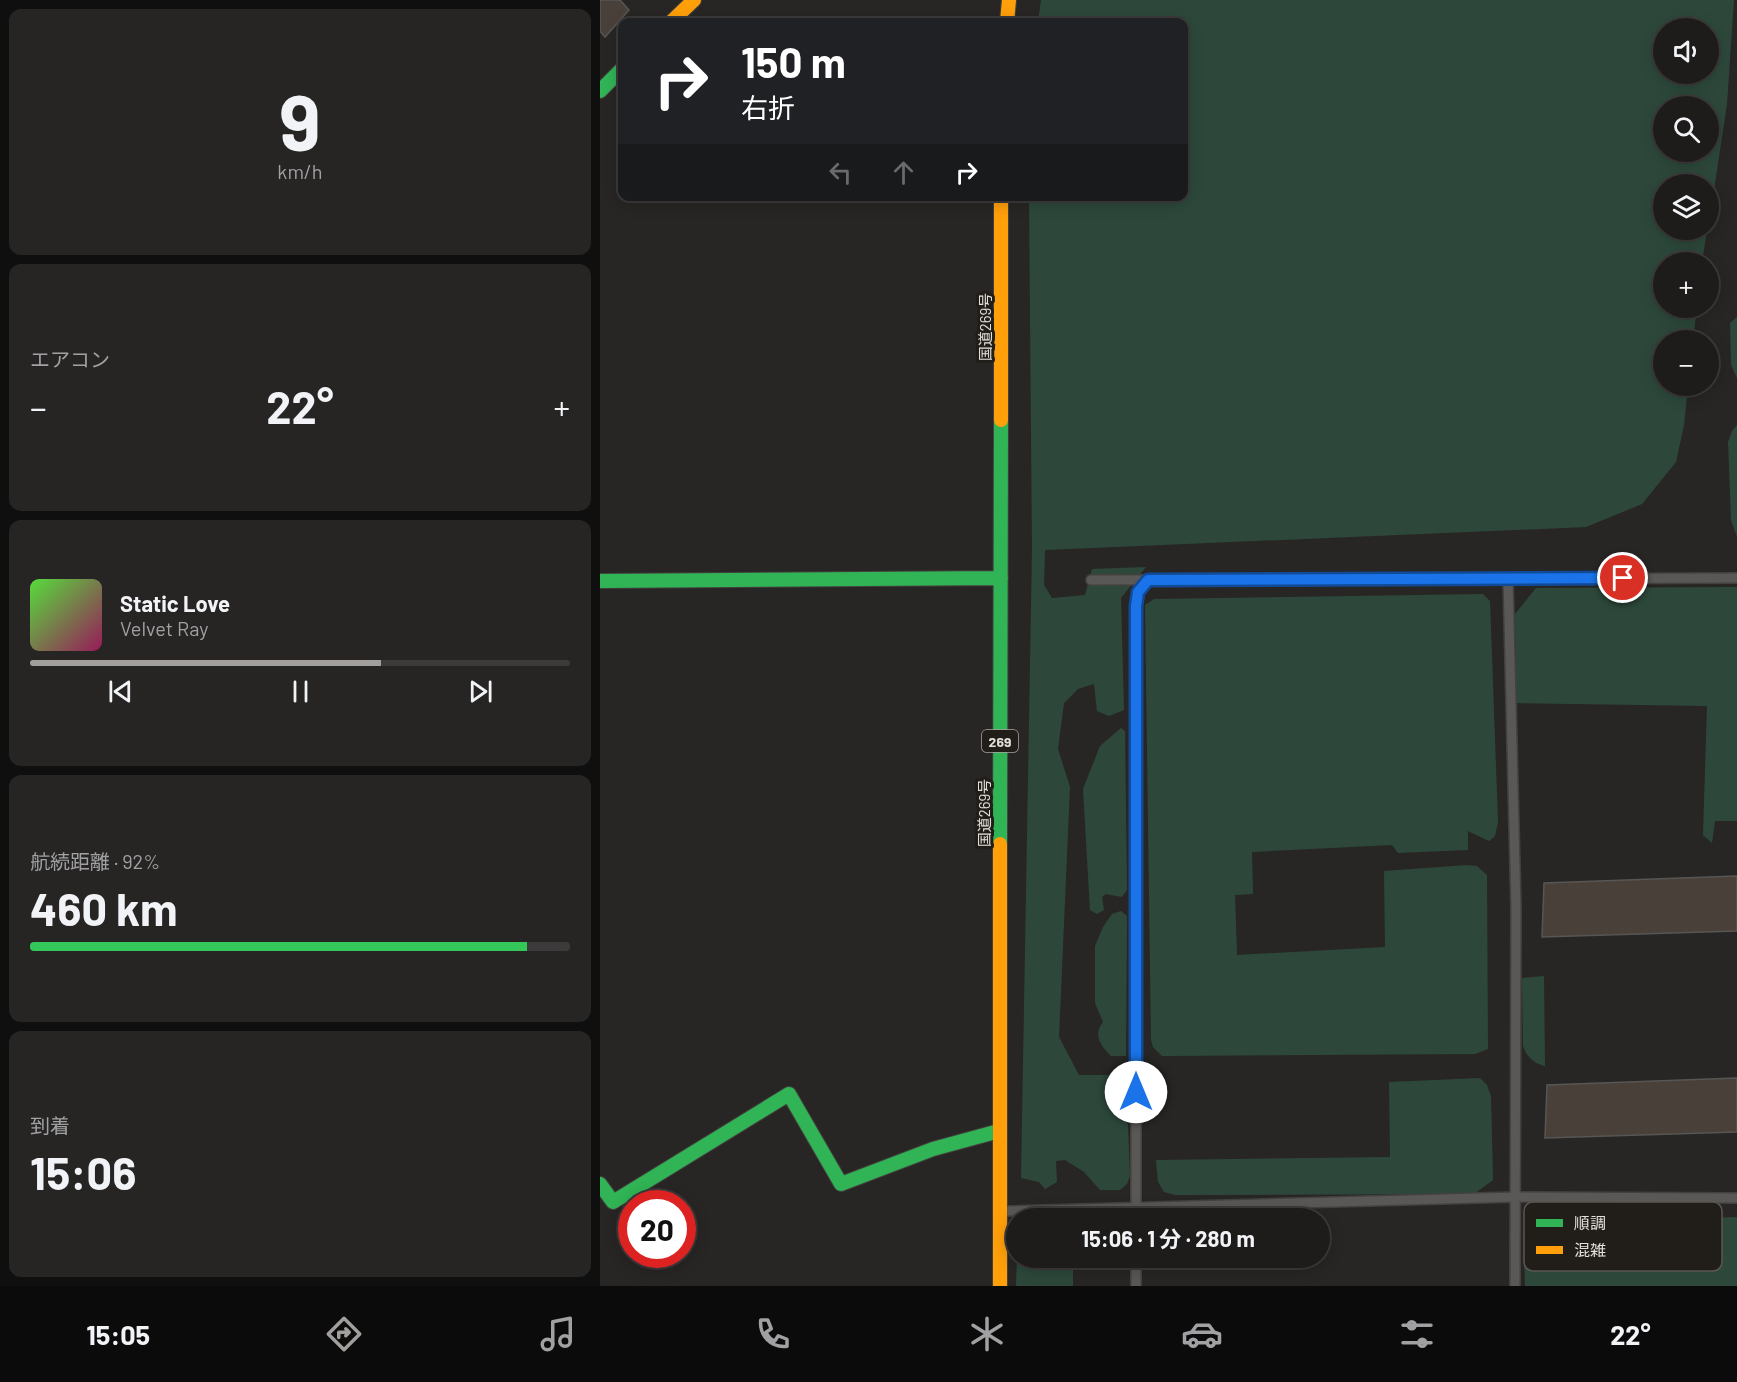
<!DOCTYPE html>
<html lang="ja">
<head>
<meta charset="utf-8">
<style>
	body { margin:0; font-family:Barlow,"Noto Sans JP",sans-serif; background:#262524; color:#f1f3f6; height:100vh; display:flex; flex-direction:column; font-size:22px; white-space:nowrap }
	* { box-sizing:border-box; margin:0 }
	p { font-size:20px; color:#a1a1a3 }
	.icon { flex:none; width:33px; height:33px; fill:none; stroke:currentColor; stroke-width:2; stroke-linecap:round; stroke-linejoin:round }
	.map { position:relative; flex:1; overflow:hidden }
	.sheet { display:flex; flex-direction:column; gap:9px; padding:9px; background:#100f0f; width:600px }
	.sheet>* { flex:none }
	.hud { position:absolute; left:18px; top:18px; width:570px; height:183px; border-radius:12px; box-shadow:0 3px 15px #0003,0 0 0 2px #3c3a3a; background:#202124; color:#fff; overflow:hidden }
	.tools { position:absolute; left:1053px; top:18px; display:grid; gap:12px }
	.tools a { display:grid; place-items:center; width:66px; height:66px; border-radius:50%; background:#1e1c1b; box-shadow:0 3px 15px #0003,0 0 0 2px #3c3a3a; font-size:30px }
	.speed { position:absolute; left:18px; top:1190px; display:flex; gap:12px; font-size:30px; font-weight:700; text-align:center }
	.speed>* { display:grid; place-content:center; width:78px; height:78px; border-radius:50%; background:#1e1c1b; box-shadow:0 3px 15px #0003,0 0 0 2px #3c3a3a; line-height:1 }
	.speed .limit { border:9px solid #d22; background:#fff; color:#111 }
	.pin { position:absolute; display:grid; place-items:center; width:51px; height:51px; color:#fff; margin:-26px; border:3px solid #fff; border-radius:50%; box-shadow:0 2px 6px #0007 }
	.me { position:absolute; width:66px; margin:-33px; rotate:0deg; stroke-linejoin:round; filter:drop-shadow(0 0 4px #0008) }
	.turn { display:flex; align-items:center; gap:21px; height:126px; padding:0 24px; font-size:27px }
	.turn .icon { width:78px; height:78px; stroke-width:2.5 }
	.turn b { display:block; font-size:42px; line-height:51px }
	.lanes { display:flex; align-items:center; height:57px; padding:0 24px; background:#0003; justify-content:center; gap:30px; direction:ltr }
	.lanes .off { opacity:.35 }
	.big { font-size:45px; font-weight:700; line-height:1.1 }
	.sheet .tile { flex:1; display:flex; flex-direction:column; justify-content:center; gap:9px; min-width:0; padding:0 21px; border-radius:12px; background:#262524 }
	.sheet .dial { align-items:center; gap:0 }
	.dial b { font-size:78px; line-height:1 }
	.song { display:flex; align-items:center; gap:18px }
	.cover { width:72px; height:72px; border-radius:9px; background:linear-gradient(135deg,hsl(110 70% 55%),hsl(330 70% 35%)) }
	.played { height:6px; border-radius:3px; background:linear-gradient(90deg,#a19e9c 65%,#3c3a3a 65%) }
	.keys { display:flex; justify-content:space-around; direction:ltr }
	.heat { display:flex; justify-content:space-between; align-items:center; font-size:33px; direction:ltr }
	.charge { height:9px; border-radius:4px; background:linear-gradient(90deg,#34c759 92%,#3c3a3a 0) }
	.trip { position:absolute; left:406px; top:1208px; width:324px; height:60px; border-radius:30px; background:#1e1c1b; box-shadow:0 3px 15px #0003,0 0 0 2px #3c3a3a; font-weight:700; line-height:60px; text-align:center }
	.tab-bar { display:flex; height:96px; justify-content:space-around; align-items:center; background:#0c0b0b; color:#a1a1a3 }
	.tab-bar .icon { width:42px; height:42px }
	.tab-bar .current { color:#a19e9c }
	.tab-bar b { font-size:27px; color:#f1f3f6 }
	main { display:flex; flex:1; min-height:0 }
	.map>svg:first-child { display:block }
	.green { fill:#2d483b; fill-rule:evenodd }
	.building { fill:#494039; stroke:#585654; stroke-width:1.5 }
	.lines { fill:none; stroke-linecap:round; stroke-linejoin:round }
	.lane-casing { stroke:#43413f; stroke-width:12 }
	.fast-casing { stroke:#43413f; stroke-width:16 }
	.slow-casing { stroke:#43413f; stroke-width:16 }
	.lane { stroke:#595856; stroke-width:9 }
	.fast { stroke:#30b455; stroke-width:14 }
	.slow { stroke:#ff9f0a; stroke-width:14 }
	.route-casing { stroke:#114b97; stroke-width:15 }
	.route { stroke:#1a73e8; stroke-width:10 }
	.labels { text-anchor:middle; dominant-baseline:central; stroke-width:6; stroke-linejoin:round; paint-order:stroke }
	.shield { fill:#211d18; stroke:#a8a5a1; stroke-width:1.5 }
	.shield-label { font-size:14px; font-weight:bold; fill:#e2dfdc }
	.street-label { font-size:15px; fill:#e2dfdc; stroke:#211d18 }
	.key { fill:#211d18; stroke:#5b5753; stroke-width:1.5 }
	.key-label { font-size:16px; fill:#e2dfdc }
</style>
</head>
<body>
<main>
<section class="sheet">
<div class="tile dial"><b>9</b><p>km/h</p></div>
<div class="tile"><p>エアコン</p>
<div class="heat"><a>−</a><b class="big">22°</b><a>+</a></div>
</div>
<div class="tile">
<div class="song"><i class="cover"></i><div><b>Static Love</b><p>Velvet Ray</p></div></div>
<div class="played"></div>
<div class="keys"><svg class="icon" aria-label="previous" viewBox="0 0 24 24"><path d="M18 5L8 12l10 7zM5 5v14"/></svg><svg class="icon" aria-label="pause" viewBox="0 0 24 24"><path d="M8 5v14M16 5v14"/></svg><svg class="icon" aria-label="next" viewBox="0 0 24 24"><path d="M6 5l10 7-10 7zM19 5v14"/></svg></div>
</div>
<div class="tile"><p>航続距離 · 92%</p><b class="big">460 km</b><div class="charge"></div></div>
<div class="tile"><p>到着</p><b class="big">15:06</b></div>
</section>
<div class="map">
<svg width="1137" height="1286" viewBox="0 0 1137 1286">
	<rect width="100%" height="100%" fill="#282624"/>
	<path class="green" d="M441,0H1134L1127,104L1109,223L1108,184H1064V230H1107L1102,262H1064V308H1097L1093,340H1064V386H1088L1084,425L1076,462L1042,504L986,527L445,550L444,585L452,598L485,595L492,569L546,567L521,598L524,710L509,716L497,711L494,684L478,689L464,703L458,749L470,787L459,1037L479,1075H526L530,1176L527,1184L520,1190H500L484,1172L465,1160L456,1161L457,1182L445,1189L439,1182L421,1178L432,550L429,197L584,196V22H438ZM1064,28H1108V74H1064ZM1064,106H1108V152H1064Z
		M1137,317V378L1131,365L1130,323Z
		M1137,425V537L1131,520L1128,442L1132,431Z
		M1137,587V821H1115L1112,843L1103,835L1107,706L916,703L915,614L936,588Z
		M883,594L890,601L898,822L895,836L889,841L868,831V850L798,853L792,845L652,852L653,894L635,895L637,955L785,947L784,871L867,865L877,866L887,875L888,1049L875,1054L562,1056L553,1047L551,1040L545,605L554,599Z
		M521,728L525,731L527,890L522,897L506,894L502,897L504,910L497,914L490,910L483,789L500,746Z
		M521,911L527,916L526,1056H511C500,1045 493,1035 503,1022L495,1003V946L503,927L512,914Z
		M944,976V977L945,1066C934,1064 926,1056 923,1046L922,978Z
		M880,1078L887,1085L891,1096L893,1180L874,1194L575,1195L564,1192L558,1182L556,1160L790,1157L789,1082Z
		M499,1214L516,1218H419V1217Z
		M1137,1217V1286H925C925,1256 917,1236 948,1222Z
		M417,1257H473V1286H416Z"/>
	<path class="building" d="M0,0H20L29,10L5,37L0,31Z
		M1137,876V931L942,937L944,883Z
		M1137,1078V1132L945,1138L947,1085Z"/>
	<g class="lines">
		<g class="lane-casing">
			<path id="lane" d="M908,578L916,909L915,1286
				M491,580L1137,578
				M405,1211L915,1197L1137,1198
				M536,1218V606L538,592L548,580
				M536,1257V1286"/>
		</g>
		<g class="fast-casing">
			<path id="fast" d="M0,91L22,69
				M0,581L401,578
				M400,844L401,420
				M0,1184L13,1202L189,1094L241,1184L333,1149L399,1131"/>
		</g>
		<g class="slow-casing">
			<path id="slow" d="M71,22L94,0
				M407,22L409,0
				M401,420V196
				M400,1286V844"/>
		</g>
		<use href="#lane" class="lane"/>
		<use href="#fast" class="fast"/>
		<use href="#slow" class="slow"/>
	</g>
	<g class="lines">
		<g class="route-casing">
			<path id="route" d="M536,1092V606L538,592L548,580L1023,578"/>
		</g>
		<use href="#route" class="route"/>
	</g>
	<g class="labels">
		<rect class="shield" x="382" y="730" width="36" height="22" rx="4.5"/>
		<g class="shield-label">
			<text x="400" y="741">269</text>
		</g>
		<g class="street-label">
			<text transform="translate(385 327) rotate(-90)">国道269号</text>
			<text transform="translate(384 813) rotate(-90)">国道269号</text>
		</g>
	</g>
	<rect x="924" y="1202" width="198" height="69" rx="9" class="key"/>
	<rect x="936" y="1219" width="27" height="8" fill="#30b455"/>
	<rect x="936" y="1246" width="27" height="8" fill="#ff9f0a"/>
	<g class="key-label">
		<text x="974" y="1229">順調</text>
		<text x="974" y="1256">混雑</text>
	</g>
</svg>
<div class="tools">
<a><svg class="icon" aria-label="sound" viewBox="0 0 24 24"><path d="M4 9h4l5-4v14l-5-4H4zM17 9q2 3 0 6"/></svg></a>
<a><svg class="icon" aria-label="search" viewBox="0 0 24 24"><circle cx="10" cy="10" r="6"/><path d="M15 15l6 6"/></svg></a>
<a><svg class="icon" aria-label="layers" viewBox="0 0 24 24"><path d="M12 4l9 5-9 5-9-5zM3 14l9 5 9-5"/></svg></a>
<a>+</a>
<a>−</a>
</div>
<div class="speed"><div class="limit">20</div></div>
<div class="pin" style="left:1023px;top:578px;background:#d93025"><svg class="icon" aria-label="arrive" viewBox="0 0 24 24"><path d="M6 21V4h12l-3 4 3 4H6"/></svg></div>
<svg class="me" style="left:536px;top:1092px" viewBox="-20 -20 40 40"><circle r="19" fill="#fff"/><path d="M0-13L10 11 0 6-10 11z" fill="#1a73e8"/></svg>
<div class="trip">15:06 · 1 分 · 280 m</div>
<div class="hud">
<div class="turn"><svg class="icon" aria-label="right" viewBox="0 0 24 24"><path d="M7 20v-9h11M14 6l5 5-5 5"/></svg><div><b>150 m</b>右折</div></div>
<div class="lanes"><svg class="icon off" aria-label="left" viewBox="0 0 24 24"><path d="M17 20v-9H6M10 6l-5 5 5 5"/></svg><svg class="icon off" aria-label="ahead" viewBox="0 0 24 24"><path d="M12 20V5M6 11l6-6 6 6"/></svg><svg class="icon" aria-label="right" viewBox="0 0 24 24"><path d="M7 20v-9h11M14 6l5 5-5 5"/></svg></div>
</div>
</div>
</main>
<nav class="tab-bar">
<b>15:05</b>
<svg class="icon current" aria-label="directions" viewBox="0 0 24 24"><path d="M12 3l9 9-9 9-9-9zM9 14v-3h6M13 9l2 2-2 2"/></svg>
<svg class="icon" aria-label="music" viewBox="0 0 24 24"><path d="M9 18V5l10-2v13"/><circle cx="6" cy="18" r="3"/><circle cx="16" cy="16" r="3"/></svg>
<svg class="icon" aria-label="phone" viewBox="0 0 24 24"><path d="M5 4h4l2 5-3 2q2 4 5 5l2-3 5 2v4C11 20 4 13 5 4z"/></svg>
<svg class="icon" aria-label="climate" viewBox="0 0 24 24"><path d="M12 3v18M4 7l16 10M4 17L20 7"/></svg>
<svg class="icon" aria-label="car" viewBox="0 0 24 24"><path d="M5 17H2v-5l4-1 3-4h7l3 4 3 1v5h-3M9 17h6M6 11h13"/><circle cx="7" cy="17" r="2"/><circle cx="17" cy="17" r="2"/></svg>
<svg class="icon" aria-label="filters" viewBox="0 0 24 24"><path d="M4 7h16M4 17h16"/><circle cx="9" cy="7" r="2"/><circle cx="15" cy="17" r="2"/></svg>
<b>22°</b>
</nav>
</body>
</html>
